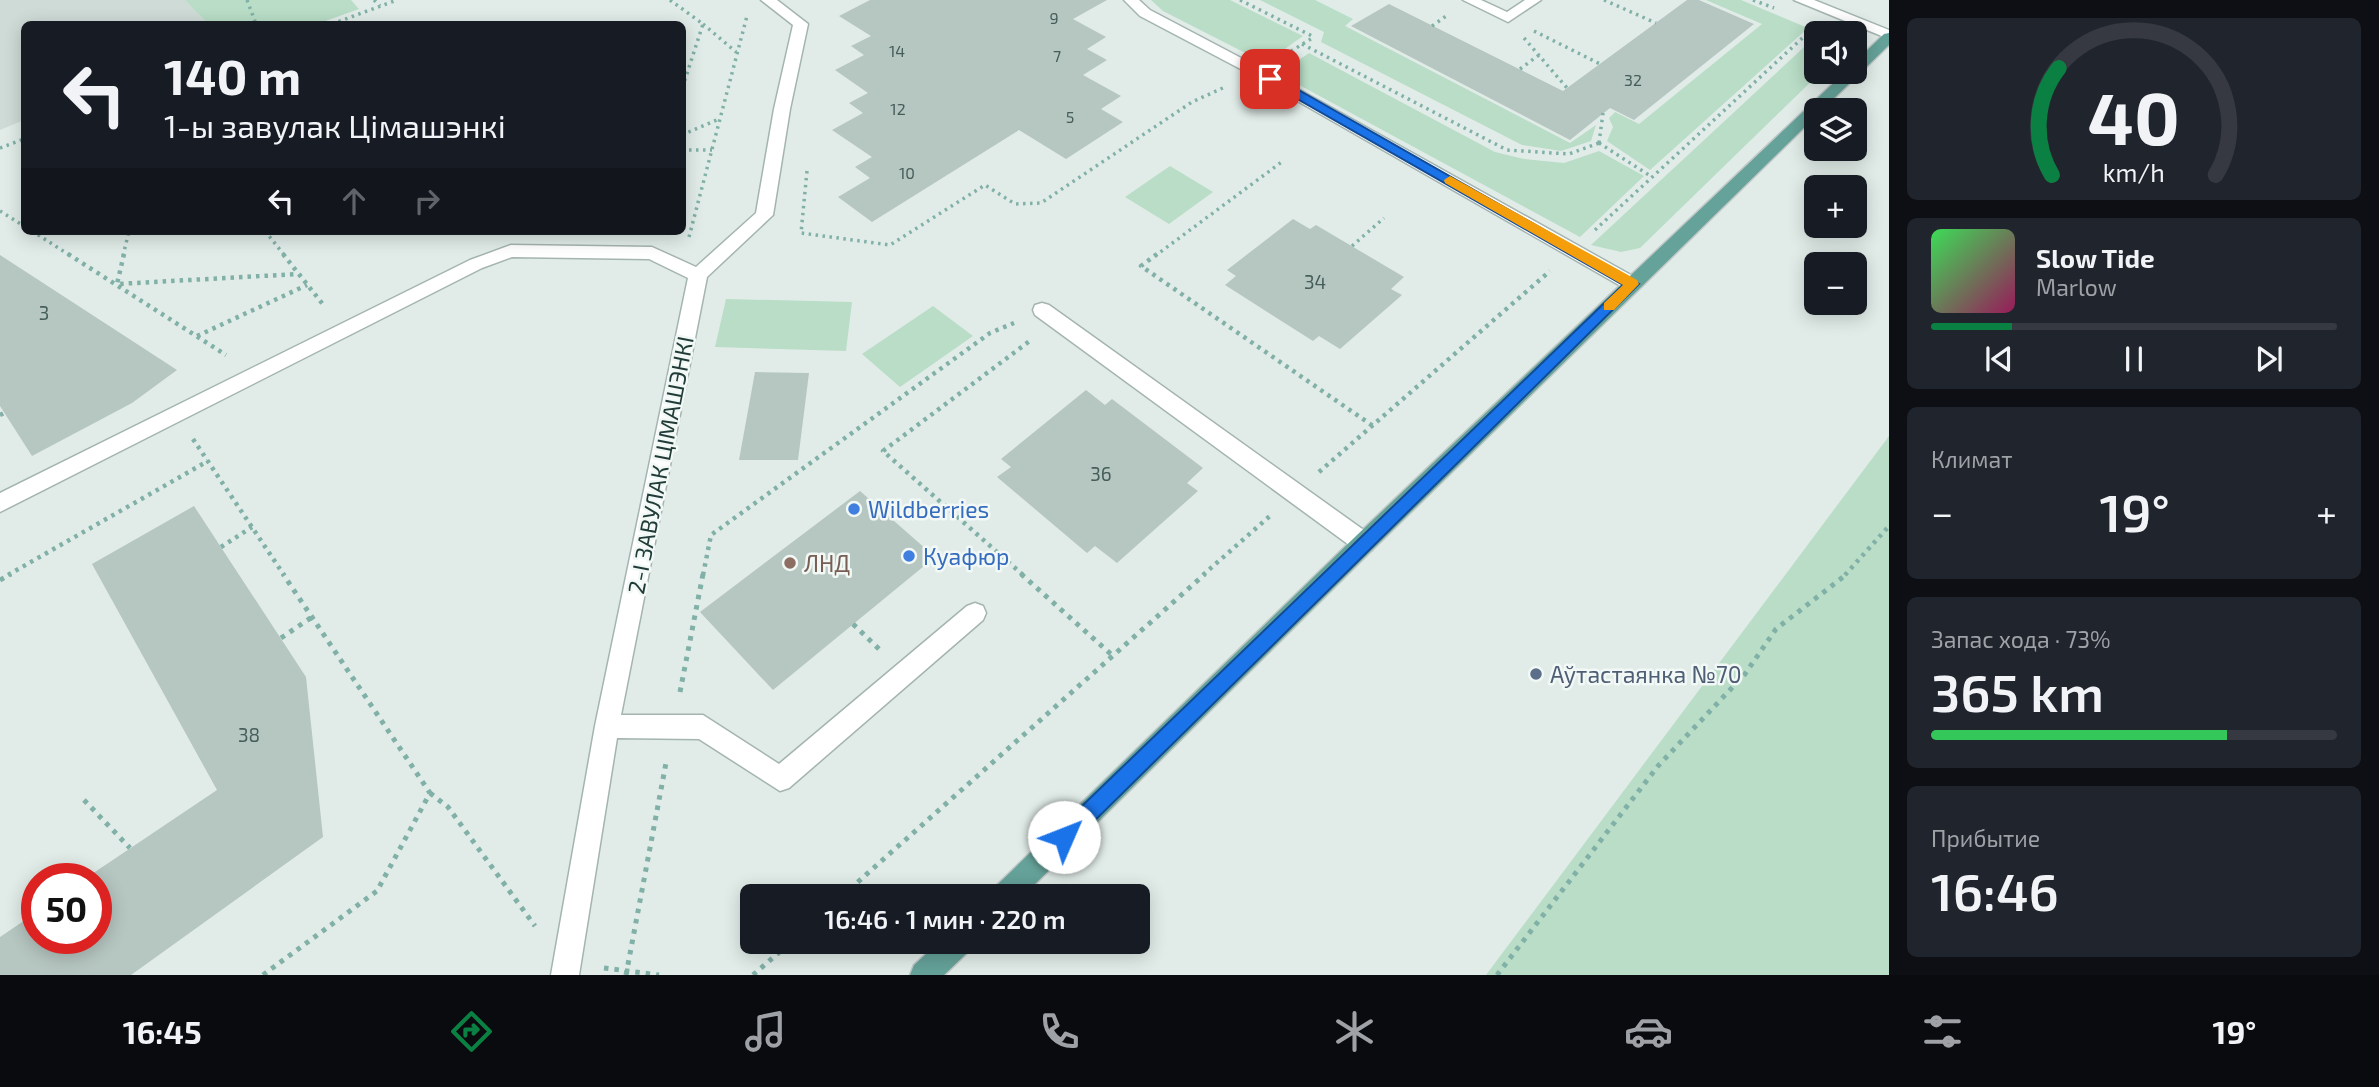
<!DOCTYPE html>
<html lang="ru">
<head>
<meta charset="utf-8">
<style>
	body { margin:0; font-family:"Exo 2",sans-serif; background:#20242c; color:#f1f3f6; height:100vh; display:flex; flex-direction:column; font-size:26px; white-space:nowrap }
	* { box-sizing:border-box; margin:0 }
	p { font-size:23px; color:#9ea1a6 }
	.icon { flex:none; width:38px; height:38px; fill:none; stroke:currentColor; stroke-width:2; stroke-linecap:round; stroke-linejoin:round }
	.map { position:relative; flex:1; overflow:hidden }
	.sheet { display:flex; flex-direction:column; gap:18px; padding:18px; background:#0d0f14; width:490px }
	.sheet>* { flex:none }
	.banner { position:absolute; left:21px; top:21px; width:665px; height:214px; border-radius:10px; box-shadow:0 4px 18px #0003; background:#171b24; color:#f1f3f6; overflow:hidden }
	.buttons { position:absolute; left:1804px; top:21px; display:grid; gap:14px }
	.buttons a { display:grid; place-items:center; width:63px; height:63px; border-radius:10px; background:#171b24; box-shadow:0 4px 18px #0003; font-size:35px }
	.speed { position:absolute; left:21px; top:863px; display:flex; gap:14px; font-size:35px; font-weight:700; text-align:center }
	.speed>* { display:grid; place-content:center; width:91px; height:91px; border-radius:50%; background:#171b24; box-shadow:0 4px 18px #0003; line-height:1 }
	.speed .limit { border:10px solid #d22; background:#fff; color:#111 }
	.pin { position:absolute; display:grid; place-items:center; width:60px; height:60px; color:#fff; margin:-30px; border-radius:14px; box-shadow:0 4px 10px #0006 }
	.me { position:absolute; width:77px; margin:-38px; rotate:46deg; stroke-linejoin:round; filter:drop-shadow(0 0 5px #0008) }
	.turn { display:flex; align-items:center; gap:24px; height:147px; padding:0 28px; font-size:32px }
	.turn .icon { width:91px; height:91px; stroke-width:2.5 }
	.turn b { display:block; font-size:49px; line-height:60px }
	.lanes { display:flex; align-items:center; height:66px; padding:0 28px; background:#0003; justify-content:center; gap:35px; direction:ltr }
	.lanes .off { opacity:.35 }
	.big { font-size:52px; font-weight:600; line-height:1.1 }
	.sheet .tile { flex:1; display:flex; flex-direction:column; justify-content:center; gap:10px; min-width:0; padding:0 24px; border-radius:10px; background:#20242c }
	.sheet .dial { align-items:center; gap:0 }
	.dial svg { height:182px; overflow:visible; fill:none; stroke:#363941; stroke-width:7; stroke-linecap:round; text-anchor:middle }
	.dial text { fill:#f1f3f6; stroke:none }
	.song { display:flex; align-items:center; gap:21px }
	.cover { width:84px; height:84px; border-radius:10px; background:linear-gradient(135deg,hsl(130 70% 55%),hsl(330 70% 35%)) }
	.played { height:7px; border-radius:4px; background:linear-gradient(90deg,#0b8043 20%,#363941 20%) }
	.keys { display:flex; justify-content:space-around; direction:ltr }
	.heat { display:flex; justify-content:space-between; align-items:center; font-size:38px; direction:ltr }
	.charge { height:10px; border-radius:5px; background:linear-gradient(90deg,#34c759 73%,#363941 0) }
	.trip { position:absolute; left:740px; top:884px; width:410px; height:70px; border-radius:10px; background:#171b24; box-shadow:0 4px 18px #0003; font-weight:600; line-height:70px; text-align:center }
	.dock { display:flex; height:112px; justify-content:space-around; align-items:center; background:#090b0e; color:#9ea1a6 }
	.dock .icon { width:49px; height:49px }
	.dock .current { color:#0b8043 }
	.dock b { font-size:32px; color:#f1f3f6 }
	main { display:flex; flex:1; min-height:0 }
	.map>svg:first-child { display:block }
	.built { fill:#cfdbd7 }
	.green { fill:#b9ddc7 }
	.building { fill:#b6c6c1 }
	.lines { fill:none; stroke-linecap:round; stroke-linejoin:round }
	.minor-casing { stroke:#a4b4b0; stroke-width:3 }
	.major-casing { stroke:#c1c8c7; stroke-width:3 }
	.path-far2 { stroke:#81b0a7; stroke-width:3.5; stroke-dasharray:2.5 4.5; stroke-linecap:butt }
	.path-far1 { stroke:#81b0a7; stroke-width:4.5; stroke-dasharray:3.5 5; stroke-linecap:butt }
	.path { stroke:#81b0a7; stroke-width:5; stroke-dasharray:4.5 6; stroke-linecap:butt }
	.minor { fill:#fff; fill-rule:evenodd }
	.major { fill:#65a299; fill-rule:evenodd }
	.route { fill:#1a73e8; stroke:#114b97; stroke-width:2 }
	.slow { fill:#f59e0b }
	.shop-dot { fill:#3f7fe0; stroke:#f1f8f5; stroke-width:2.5 }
	.education-dot { fill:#8d6e63; stroke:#f1f8f5; stroke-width:2.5 }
	.service-dot { fill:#5c6f8a; stroke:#f1f8f5; stroke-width:2.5 }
	.labels { text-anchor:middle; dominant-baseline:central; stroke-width:5; stroke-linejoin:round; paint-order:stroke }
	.far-number-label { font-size:16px; fill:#465e5a }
	.number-label { font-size:19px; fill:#465e5a }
	.street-label { font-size:23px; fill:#213c38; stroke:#f1f8f5 }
	.shop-label { font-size:23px; fill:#366cbe; stroke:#f1f8f5; text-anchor:start }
	.education-label { font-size:23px; fill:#785e54; stroke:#f1f8f5; text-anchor:start }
	.service-label { font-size:23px; fill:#4e5e75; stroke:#f1f8f5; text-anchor:start }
</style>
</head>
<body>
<main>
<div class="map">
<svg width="1889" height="975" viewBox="0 0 1889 975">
	<rect width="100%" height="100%" fill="#e1ece8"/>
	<path class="built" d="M0,0H185L208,24H24V120L0,130Z"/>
	<path class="green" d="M185,0H351L359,9L317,24H208Z
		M1151,0H1230L1303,36L1265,63L1163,11Z
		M1260,0H1315L1353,19L1345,26L1570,143L1596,125L1591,141L1561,151L1522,145L1321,42L1324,32Z
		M1706,0H1741L1808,28L1650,170L1607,141L1613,127L1609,118L1615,112L1639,124L1762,24Z
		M1816,36V72H1821L1640,248L1621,252L1591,245Z
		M1309,53L1495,152L1524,159L1564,163L1599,151L1644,176L1580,237L1279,74Z
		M1170,166L1213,192L1169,224L1125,197Z
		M726,299L852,302L846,351L715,347Z
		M933,306L973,336L900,387L862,354Z
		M1889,436V975H1486Z"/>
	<path class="building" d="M870,0H1107L1073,19L1106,37L1087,49L1107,60L1083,75L1121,96L1101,109L1123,122L1066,159L1019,130L872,222L838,197L870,178L855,167L872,157L832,130L863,113L849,103L868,93L835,70L864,55L851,46L871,36L839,16Z
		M1687,0H1699L1754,24L1634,120L1610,108L1570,140L1351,26L1389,4L1563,91Z
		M1293,219L1310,229L1316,225L1404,277L1391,289L1402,295L1340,349L1319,336L1313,341L1225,285L1236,276L1227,270Z
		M0,255L177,370L132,403L32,456L0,406Z
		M755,372L809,373L798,460H739Z
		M1086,390L1105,405L1112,399L1203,468L1187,483L1198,491L1117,563L1095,546L1087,553L997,477L1011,467L1001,459Z
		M860,491L935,557L773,690L700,612Z
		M194,506L306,677L323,837L131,975H0V937L37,912V938H96V878H86L217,790L92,564Z"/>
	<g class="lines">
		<g class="minor-casing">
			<path id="minor" d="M761,0H777L808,24L790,109L773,215L707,277L621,715H703L779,764L967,606L975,603L983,606L986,613L983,620L789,788L780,791L699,739L617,738L579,975H551L595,726L688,278L649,259L512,257L482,268L0,512V493L470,260L511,245L652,247L696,267L756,213L774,109L793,25Z
				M1124,0H1139L1150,10L1262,69L1638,279L1641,284L1638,289H1626L1252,75L1140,16Z
				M1463,0H1481L1507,12L1525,0H1541L1508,22Z
				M1794,0H1814L1889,30V39Z
				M1042,303L1049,305L1372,536L1375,543L1372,550L1364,552L1356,550L1035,315L1033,310L1035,305Z"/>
		</g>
		<g class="major-casing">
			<path id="major" d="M1889,33V45L1822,110H1816V116L1372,550L1023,896H991L995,887L1356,536L1845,72H1855V62L1884,34Z
				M939,942H972L968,952L944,975H910L914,965Z"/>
		</g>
		<path class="path-far2" d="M247,0L256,24
			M374,0L380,6
			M670,0L703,24L682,89
			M1240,0L1314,37
			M1604,0L1656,23
			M1753,0L1774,8
			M332,24L397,0
			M703,24L736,52
			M1432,26L1449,14
			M1534,31L1600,64
			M1524,38L1567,88
			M1302,44L1507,150L1569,154L1599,143
			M1285,55L1314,37
			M1520,69L1539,55
			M682,135L719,119
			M1599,143L1652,177
			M1599,143L1603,113
			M0,148L24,139
			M682,150H712
			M807,171L801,233L890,245L985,185L1015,204L1041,203L1192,102L1225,87
			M0,211L24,226
			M1595,230L1810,31
			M32,231L71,256
			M265,231L285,256
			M689,237L747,16
			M1352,246L1384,218
			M123,256L129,231
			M1155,256L1283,161"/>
		<path class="path-far1" d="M68,254L226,355
			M124,254L117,284L298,274
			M283,254L325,307
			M1157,254L1141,266L1373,426
			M197,336L307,285
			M0,415L4,413
			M193,439L284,575
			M1319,472L1550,271
			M221,547L252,527
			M8,575L208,461
			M703,575L711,535L990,333L1014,323
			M1023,575L883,451L1031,340
			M1203,575L1271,515
			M1845,575L1889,526"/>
		<path class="path" d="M1021,574L1112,655
			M0,580L11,574
			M853,624L880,650
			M281,638L312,617
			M680,692L703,574
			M430,793L448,807L535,926
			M84,800L130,848
			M842,896L1205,574
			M604,968L659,975
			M263,975L377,891L430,793L283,574
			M626,975L666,763
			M753,975L791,942
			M1497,975L1658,766L1745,674L1776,629L1847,574"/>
		<use href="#minor" class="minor"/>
		<use href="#major" class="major"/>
	</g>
	<path class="route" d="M1266,76H1274L1639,284L1071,844L1064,847L1057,844L1055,837L1057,830L1623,285L1266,81Z"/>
	<path class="slow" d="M1450,176L1637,280L1639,284L1614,310H1604V303L1623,285L1445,183L1444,180Z"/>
	<g class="shop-dot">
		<circle cx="854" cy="509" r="7"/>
		<circle cx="909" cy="556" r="7"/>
	</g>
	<circle class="education-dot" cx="790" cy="563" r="7"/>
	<circle class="service-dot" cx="1536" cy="674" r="7"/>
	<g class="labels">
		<g class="far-number-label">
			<text x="1054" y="17">9</text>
			<text x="897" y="50">14</text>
			<text x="1057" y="55">7</text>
			<text x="1633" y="79">32</text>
			<text x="898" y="108">12</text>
			<text x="1070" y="116">5</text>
			<text x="907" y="172">10</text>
		</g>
		<g class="number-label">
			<text x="1315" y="281">34</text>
			<text x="44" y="312">3</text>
			<text x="1101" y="473">36</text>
			<text x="249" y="734">38</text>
		</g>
		<g class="street-label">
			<text transform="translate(660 465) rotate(-79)">2-І ЗАВУЛАК ЦІМАШЭНКІ</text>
		</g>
		<g class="shop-label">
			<text x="868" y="509">Wildberries</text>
			<text x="923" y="556">Куафюр</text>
		</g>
		<g class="education-label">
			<text x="804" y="563">ЛНД</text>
		</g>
		<g class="service-label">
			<text x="1550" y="674">Аўтастаянка №70</text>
		</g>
	</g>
</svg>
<div class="buttons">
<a><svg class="icon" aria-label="sound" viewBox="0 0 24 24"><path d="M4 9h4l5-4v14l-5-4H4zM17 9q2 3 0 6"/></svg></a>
<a><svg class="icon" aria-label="layers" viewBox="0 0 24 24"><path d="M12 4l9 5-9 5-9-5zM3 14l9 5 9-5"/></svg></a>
<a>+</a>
<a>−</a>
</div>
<div class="speed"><div class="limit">50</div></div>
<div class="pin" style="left:1270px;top:79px;background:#d93025"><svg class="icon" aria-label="arrive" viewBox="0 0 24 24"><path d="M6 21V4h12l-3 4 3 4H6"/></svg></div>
<svg class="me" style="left:1064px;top:837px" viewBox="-20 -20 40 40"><circle r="19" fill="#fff"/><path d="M0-13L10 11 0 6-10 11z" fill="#1a73e8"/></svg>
<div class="trip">16:46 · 1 мин · 220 m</div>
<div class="banner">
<div class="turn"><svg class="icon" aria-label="left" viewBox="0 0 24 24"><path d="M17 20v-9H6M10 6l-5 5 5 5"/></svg><div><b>140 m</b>1-ы завулак Цімашэнкі</div></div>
<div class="lanes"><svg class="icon" aria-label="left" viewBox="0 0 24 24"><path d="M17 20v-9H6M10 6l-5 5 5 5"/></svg><svg class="icon off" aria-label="ahead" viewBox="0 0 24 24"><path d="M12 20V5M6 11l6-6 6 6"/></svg><svg class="icon off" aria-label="right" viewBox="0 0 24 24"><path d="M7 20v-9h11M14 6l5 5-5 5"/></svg></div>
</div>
</div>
<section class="sheet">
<div class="tile dial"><svg viewBox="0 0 100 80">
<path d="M14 69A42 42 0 1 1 86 69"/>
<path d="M14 69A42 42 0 0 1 17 22" stroke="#0b8043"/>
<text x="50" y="56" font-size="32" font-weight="700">40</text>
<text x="50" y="72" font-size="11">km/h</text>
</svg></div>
<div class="tile">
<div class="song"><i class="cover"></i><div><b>Slow Tide</b><p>Marlow</p></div></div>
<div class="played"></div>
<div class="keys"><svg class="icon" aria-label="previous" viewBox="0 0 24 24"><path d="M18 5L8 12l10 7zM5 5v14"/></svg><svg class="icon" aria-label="pause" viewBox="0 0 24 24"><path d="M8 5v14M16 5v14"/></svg><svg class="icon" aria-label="next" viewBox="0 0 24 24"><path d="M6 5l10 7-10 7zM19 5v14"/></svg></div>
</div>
<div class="tile"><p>Климат</p>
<div class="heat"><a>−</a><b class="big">19°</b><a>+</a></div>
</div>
<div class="tile"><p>Запас хода · 73%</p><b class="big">365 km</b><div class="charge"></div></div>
<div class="tile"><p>Прибытие</p><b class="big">16:46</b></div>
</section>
</main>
<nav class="dock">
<b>16:45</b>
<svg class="icon current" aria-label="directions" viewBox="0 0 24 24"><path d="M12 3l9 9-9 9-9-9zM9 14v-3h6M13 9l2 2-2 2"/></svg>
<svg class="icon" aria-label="music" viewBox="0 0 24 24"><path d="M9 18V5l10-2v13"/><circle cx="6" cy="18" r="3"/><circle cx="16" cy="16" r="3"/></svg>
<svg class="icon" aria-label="phone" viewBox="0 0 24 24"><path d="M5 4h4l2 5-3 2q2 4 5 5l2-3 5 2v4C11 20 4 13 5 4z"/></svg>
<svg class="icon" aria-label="climate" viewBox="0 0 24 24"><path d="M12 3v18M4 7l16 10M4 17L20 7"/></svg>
<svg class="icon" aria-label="car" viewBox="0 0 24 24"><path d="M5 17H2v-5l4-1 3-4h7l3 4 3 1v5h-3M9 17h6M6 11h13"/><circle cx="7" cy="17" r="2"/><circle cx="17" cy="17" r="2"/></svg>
<svg class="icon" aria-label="filters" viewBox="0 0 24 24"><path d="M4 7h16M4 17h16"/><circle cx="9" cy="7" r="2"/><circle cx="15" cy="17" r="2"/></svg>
<b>19°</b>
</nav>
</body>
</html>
